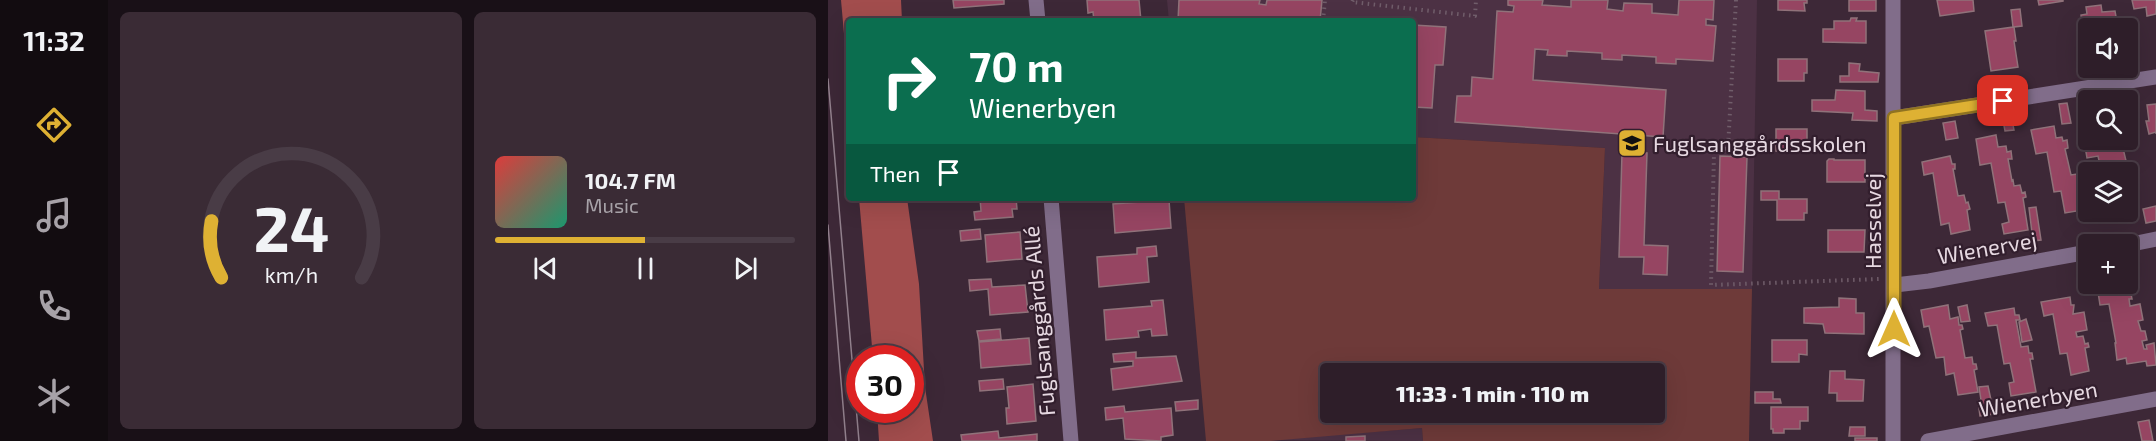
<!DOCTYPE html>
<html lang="en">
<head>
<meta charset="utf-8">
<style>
	body { margin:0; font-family:"Exo 2",sans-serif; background:#3a2b35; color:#f1f3f6; height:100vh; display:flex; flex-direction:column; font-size:22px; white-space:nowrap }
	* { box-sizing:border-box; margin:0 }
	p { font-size:20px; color:#a7a2a8 }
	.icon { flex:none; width:33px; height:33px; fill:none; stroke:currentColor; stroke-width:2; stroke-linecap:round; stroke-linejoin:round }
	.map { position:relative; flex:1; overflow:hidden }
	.panel { display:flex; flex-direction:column; gap:12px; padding:12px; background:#191017; width:720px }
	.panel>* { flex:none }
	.guide { position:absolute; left:18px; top:18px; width:570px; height:183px; border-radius:6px; box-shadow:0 6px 24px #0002,0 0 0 2px #493c46; background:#0b6e4f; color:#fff; overflow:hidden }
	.buttons { position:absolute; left:1250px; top:18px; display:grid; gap:12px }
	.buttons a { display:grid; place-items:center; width:60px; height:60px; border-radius:6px; background:#2e1e29; box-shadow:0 6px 24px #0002,0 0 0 2px #493c46; font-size:30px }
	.speed { position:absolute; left:18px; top:345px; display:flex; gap:12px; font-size:30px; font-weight:700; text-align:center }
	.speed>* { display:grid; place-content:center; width:78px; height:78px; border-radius:50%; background:#2e1e29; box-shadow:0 6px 24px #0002,0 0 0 2px #493c46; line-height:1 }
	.speed .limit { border:9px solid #d22; background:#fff; color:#111 }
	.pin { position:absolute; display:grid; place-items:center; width:51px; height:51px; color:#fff; margin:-26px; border-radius:12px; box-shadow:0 3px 9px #0006 }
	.me { position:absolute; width:66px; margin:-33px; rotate:0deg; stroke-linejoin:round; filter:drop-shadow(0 0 4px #0008) }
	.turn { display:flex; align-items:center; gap:21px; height:126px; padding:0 24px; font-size:27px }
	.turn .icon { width:78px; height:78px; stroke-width:2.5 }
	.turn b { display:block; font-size:42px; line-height:51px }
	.then { display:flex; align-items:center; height:57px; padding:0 24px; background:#0003; gap:12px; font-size:22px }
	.panel .card { flex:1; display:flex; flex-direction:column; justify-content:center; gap:9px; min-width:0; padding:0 21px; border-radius:9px; background:#3a2b35 }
	.panel .dial { align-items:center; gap:0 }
	.dial svg { height:156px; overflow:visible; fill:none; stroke:#493c46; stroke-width:7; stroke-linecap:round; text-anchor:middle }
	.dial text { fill:#f1f3f6; stroke:none }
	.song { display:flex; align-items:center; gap:18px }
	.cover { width:72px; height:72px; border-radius:9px; background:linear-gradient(135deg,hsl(0 70% 55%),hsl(160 70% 35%)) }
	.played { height:6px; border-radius:3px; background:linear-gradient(90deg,#deb133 50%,#493c46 50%) }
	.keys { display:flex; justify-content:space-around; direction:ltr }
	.panel .tiles { flex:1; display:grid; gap:12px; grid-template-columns:repeat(2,1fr) }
	.trip { position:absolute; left:492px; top:363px; width:345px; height:60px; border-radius:6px; background:#2e1e29; box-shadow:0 6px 24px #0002,0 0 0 2px #493c46; font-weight:800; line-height:60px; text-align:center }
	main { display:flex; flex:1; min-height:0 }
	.tabs { display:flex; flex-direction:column; width:108px; justify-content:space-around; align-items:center; background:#120c10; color:#a7a2a8 }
	.tabs .icon { width:42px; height:42px }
	.tabs .current { color:#deb133 }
	.tabs b { font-size:27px; color:#f1f3f6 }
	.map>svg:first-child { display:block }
	.built { fill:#4c3144 }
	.green { fill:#6e3a39; fill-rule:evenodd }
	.forest { fill:#a24d4d }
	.building { fill:#964562; stroke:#90727a; stroke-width:1.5 }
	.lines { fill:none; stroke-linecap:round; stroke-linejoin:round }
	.path { stroke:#705d6a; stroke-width:4; stroke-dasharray:1.5 4.5; stroke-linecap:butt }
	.minor { stroke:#816d8a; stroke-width:15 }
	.tram { stroke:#92818d; stroke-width:1.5 }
	.route-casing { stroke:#907321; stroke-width:15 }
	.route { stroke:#deb133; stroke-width:10 }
	.labels { text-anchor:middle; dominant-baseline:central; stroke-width:4.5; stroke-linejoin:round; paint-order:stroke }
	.poi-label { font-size:22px; fill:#e6d8e1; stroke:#321e2d; text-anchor:start }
	.street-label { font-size:22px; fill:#e6d8e1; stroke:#321e2d }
</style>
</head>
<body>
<main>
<nav class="tabs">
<b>11:32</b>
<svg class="icon current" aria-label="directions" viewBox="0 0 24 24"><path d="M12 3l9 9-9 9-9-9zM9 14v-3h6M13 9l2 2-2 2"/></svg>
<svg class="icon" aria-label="music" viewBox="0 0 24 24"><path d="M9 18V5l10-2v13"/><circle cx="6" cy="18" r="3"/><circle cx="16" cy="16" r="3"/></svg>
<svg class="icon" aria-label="phone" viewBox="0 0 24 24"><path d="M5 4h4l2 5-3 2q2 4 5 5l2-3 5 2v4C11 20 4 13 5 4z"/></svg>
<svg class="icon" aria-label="climate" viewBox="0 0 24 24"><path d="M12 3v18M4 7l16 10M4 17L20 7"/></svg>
</nav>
<section class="panel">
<div class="tiles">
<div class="card dial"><svg viewBox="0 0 100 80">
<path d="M14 69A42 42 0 1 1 86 69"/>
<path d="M14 69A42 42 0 0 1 9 40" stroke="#deb133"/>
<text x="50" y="56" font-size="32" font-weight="700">24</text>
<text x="50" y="72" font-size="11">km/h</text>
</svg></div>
<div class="card">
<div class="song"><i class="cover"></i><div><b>104.7 FM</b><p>Music</p></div></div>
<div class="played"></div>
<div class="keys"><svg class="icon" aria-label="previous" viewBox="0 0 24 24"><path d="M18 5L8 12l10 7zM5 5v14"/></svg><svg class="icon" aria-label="pause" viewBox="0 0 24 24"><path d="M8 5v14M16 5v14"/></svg><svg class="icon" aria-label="next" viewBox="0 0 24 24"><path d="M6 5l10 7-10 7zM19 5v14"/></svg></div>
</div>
</div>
</section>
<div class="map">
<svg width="1328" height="441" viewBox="0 0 1328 441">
	<rect width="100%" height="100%" fill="#3d2837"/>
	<path class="built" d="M339,0H929L924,289H771L777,148L585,137V21H341Z
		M594,428L595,441L442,440Z"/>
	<path class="green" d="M585,137L777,148L771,289H924L921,441H595L594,428L442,441H378L356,198H585ZM502,374H826V412H502Z"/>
	<path class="forest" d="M13,0H73L74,21H21V90Z
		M31,198H79L91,284L97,387L105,441H51L49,410H82V358H45Z"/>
	<path class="building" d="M125,0H176V4L126,8Z
		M259,0H311L313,21H266L265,12L260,13Z
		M351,0H432L431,4L438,5L439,0H494L492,21H350Z
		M680,0H715L714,5L743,7V0H780L779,9L795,11L796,3L824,4V13L850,15L851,0H886L885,20L878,19V25L888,26L885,61L848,59V64L828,63V57L794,55V60L774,59V53L739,51V56L719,55L720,50L707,49L705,80L838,90L835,137L627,122L629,96H643L644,77L665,79L669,11L685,12L686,6L680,5Z
		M950,0H979V3H976L977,11L950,10Z
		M1021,0H1048V11H1021Z
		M1109,0H1145L1146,11L1112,16Z
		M1210,0H1235V1L1211,5Z
		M1304,0H1328V14L1319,16L1318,7L1306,9Z
		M1273,5L1274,12L1287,11L1290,28H1260V31L1256,32L1253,15L1259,14L1258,7Z
		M1192,9L1194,26L1186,27L1188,41H1186L1190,67L1163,71L1157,31L1185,27L1183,10Z
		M1023,18H1029L1028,21H1038V43L995,42V29H1006V21H1022Z
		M585,25L618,27L615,65H607L604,108L585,107Z
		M950,59H979V73H976V81H950Z
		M1021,63L1032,64L1031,71L1051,73L1050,82H1012V76H1021Z
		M1008,90L1037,91V110L1049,111V121L1024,120L1025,113L984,111V100H1007Z
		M1239,103L1243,123L1234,124L1231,104Z
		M1328,104V134V132L1321,134L1318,121H1321L1319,105Z
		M1182,109L1186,130L1177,131L1173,110Z
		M1127,121L1130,138L1118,140L1115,123Z
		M1226,126L1228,138L1234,137L1235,141L1239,140L1240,148L1237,149L1243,175L1249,174L1250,182L1253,181L1254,187H1251L1255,210L1237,213L1233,191L1226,192L1219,152L1208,154L1203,130Z
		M948,129H979V143H976V151H948Z
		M1168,135L1170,147L1178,146L1179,152L1183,151L1184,159H1180L1184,181L1185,180L1186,186L1192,185L1194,193L1197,192L1198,197L1195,198L1200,230L1176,234L1174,224L1181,222L1177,202L1170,203L1163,163L1152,165L1148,139Z
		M1264,140H1293L1299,165L1305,164L1306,171H1309L1310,176L1307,177L1311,200L1299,202V172H1280L1279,164L1272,165L1270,156L1259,158L1257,146L1265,144Z
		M794,153H819L816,245L840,246L839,275L815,274L816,257H791Z
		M892,156L919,157L915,272L889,271Z
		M1122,156L1124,164H1127V169H1125L1130,196L1136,195L1138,203L1140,202L1142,209L1139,210L1142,230L1123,234L1121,223L1113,225L1105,173L1096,175L1094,162Z
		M1001,159H1006V160H1037V182H999V161Z
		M933,191H951V199H979V213H976V220H949V200H933Z
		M152,198H188L189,209H184L185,217L147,220L146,212L153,211Z
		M341,200L343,228L287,233L285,204Z
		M1328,206V221L1318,223L1315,209Z
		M1208,207L1213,240L1205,241L1201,208Z
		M152,229L153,239L133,241L132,231Z
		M1000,230H1037L1036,252H1000Z
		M192,232L194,259L159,262L157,235Z
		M328,246L329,256L319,257L321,282L271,287L269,257L309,254V248Z
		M163,279L164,287L197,285L200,312L162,315L160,289L142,291L141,280Z
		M1298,287L1300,295L1303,294L1304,299H1301L1302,306L1312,304L1315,320L1310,321L1313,331H1317L1319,340L1314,341L1316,349H1319L1318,345L1326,343L1328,365L1319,366L1318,361L1299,364L1298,358L1289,360L1287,343H1288L1281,304L1272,305L1270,292Z
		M1242,297L1243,305H1246L1245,314L1256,312L1259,330L1248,332L1249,337L1255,336L1257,344L1260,343L1261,347L1257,348L1261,371L1243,375L1239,353L1232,354L1225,314L1216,316L1213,302Z
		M1011,298L1028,299V313H1036V334L997,333L995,324L976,323V308L1011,307Z
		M335,300L339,335L324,336L323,329L310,331L311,337L278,340L276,310L324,306L323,301Z
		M1120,305L1122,319L1130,317L1131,325H1134L1135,329L1132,330L1137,358L1144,357L1145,364H1148L1149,369L1146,370L1150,392L1130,395L1126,373L1118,375L1116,357L1108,358L1101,326L1096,327L1093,310Z
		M1139,305L1142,321L1133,322L1130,307Z
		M1186,308L1187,315H1191L1192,320H1188L1193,347L1200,346L1201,353H1204L1205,359H1202L1208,392L1183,396L1181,383L1186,382L1182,363L1176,364L1169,325L1160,326L1157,313Z
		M1198,319L1204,340L1194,342L1191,322Z
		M172,329L173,339L151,341L149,331Z
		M201,338L203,364L153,368L151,342Z
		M944,340H979V355L971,354V362H944Z
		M308,352V358L348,356L354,381L285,390L283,369L305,366V361L286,362L285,354Z
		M1002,371H1017V379L1036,380L1035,401H1009V393H1001Z
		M175,379L176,389L152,391L151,381Z
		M205,384L208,421L179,424L178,408H181L179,387Z
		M1160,386L1166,414L1152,416L1150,401L1153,400L1151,387Z
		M927,392H945V399H952L953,403H927Z
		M370,400V409L348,411L347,402Z
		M296,406L297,412L343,408L345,435L333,437V441L297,439L295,418L278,420L277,408Z
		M943,407H980V421H972V429H956V433H945V429H943Z
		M1321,420L1325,441H1314L1310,422Z
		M1022,427H1037V436H1021Z
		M170,431L171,438L209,434V441H134L133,435Z
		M537,436V441H518V437Z
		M1027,438H1049V441H1027Z"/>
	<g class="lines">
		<path class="path" d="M525,0L524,2L647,16L648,0
			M908,0L900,148L886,152L883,285L1051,279
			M495,21L497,0"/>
		<path class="minor" d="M208,0L210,21
			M1065,0V441
			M1066,118L1328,77
			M223,198L243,441
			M1299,245L1328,239
			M1067,285L1101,281L1260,252
			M1100,441L1328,399"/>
		<path class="tram" d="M0,79L31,441
			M0,225L18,441"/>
	</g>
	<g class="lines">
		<g class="route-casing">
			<path id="route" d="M1066,329V118L1175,101"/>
		</g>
		<use href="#route" class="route"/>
	</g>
	<defs>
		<g id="school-square" transform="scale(1.5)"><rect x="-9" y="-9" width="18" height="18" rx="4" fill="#deb133" stroke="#321e2d"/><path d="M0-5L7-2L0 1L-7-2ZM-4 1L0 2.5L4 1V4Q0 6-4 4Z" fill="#111"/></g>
	</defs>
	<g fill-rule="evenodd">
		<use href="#school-square" x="804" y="143"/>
	</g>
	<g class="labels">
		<g class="poi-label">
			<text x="825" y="143">Fuglsanggårdsskolen</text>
		</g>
		<g class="street-label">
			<text transform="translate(1044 221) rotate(-90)">Hasselvej</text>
			<text transform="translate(1159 247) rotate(-10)">Wienervej</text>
			<text transform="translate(210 321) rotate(-95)">Fuglsanggårds Allé</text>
			<text transform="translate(1210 398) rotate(-10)">Wienerbyen</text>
		</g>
	</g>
</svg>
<div class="buttons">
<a><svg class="icon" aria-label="sound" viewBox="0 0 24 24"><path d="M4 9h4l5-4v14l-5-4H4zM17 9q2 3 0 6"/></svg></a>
<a><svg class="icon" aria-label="search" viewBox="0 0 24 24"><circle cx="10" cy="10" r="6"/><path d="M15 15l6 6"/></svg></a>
<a><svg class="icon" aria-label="layers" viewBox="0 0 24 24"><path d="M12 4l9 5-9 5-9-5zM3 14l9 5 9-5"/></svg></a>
<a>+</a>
</div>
<div class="speed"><div class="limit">30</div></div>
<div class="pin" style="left:1175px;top:101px;background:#d93025"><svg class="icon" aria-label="arrive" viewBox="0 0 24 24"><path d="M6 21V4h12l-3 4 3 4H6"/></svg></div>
<svg class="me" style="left:1066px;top:329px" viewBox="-20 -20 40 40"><path d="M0-17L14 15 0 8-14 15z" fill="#deb133" stroke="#fff" stroke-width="4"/></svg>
<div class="trip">11:33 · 1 min · 110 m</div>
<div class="guide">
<div class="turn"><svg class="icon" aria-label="right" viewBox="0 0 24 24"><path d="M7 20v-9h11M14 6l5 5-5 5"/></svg><div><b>70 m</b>Wienerbyen</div></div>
<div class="then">Then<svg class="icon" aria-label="arrive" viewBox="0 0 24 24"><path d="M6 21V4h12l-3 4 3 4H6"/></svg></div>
</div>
</div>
</main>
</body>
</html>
